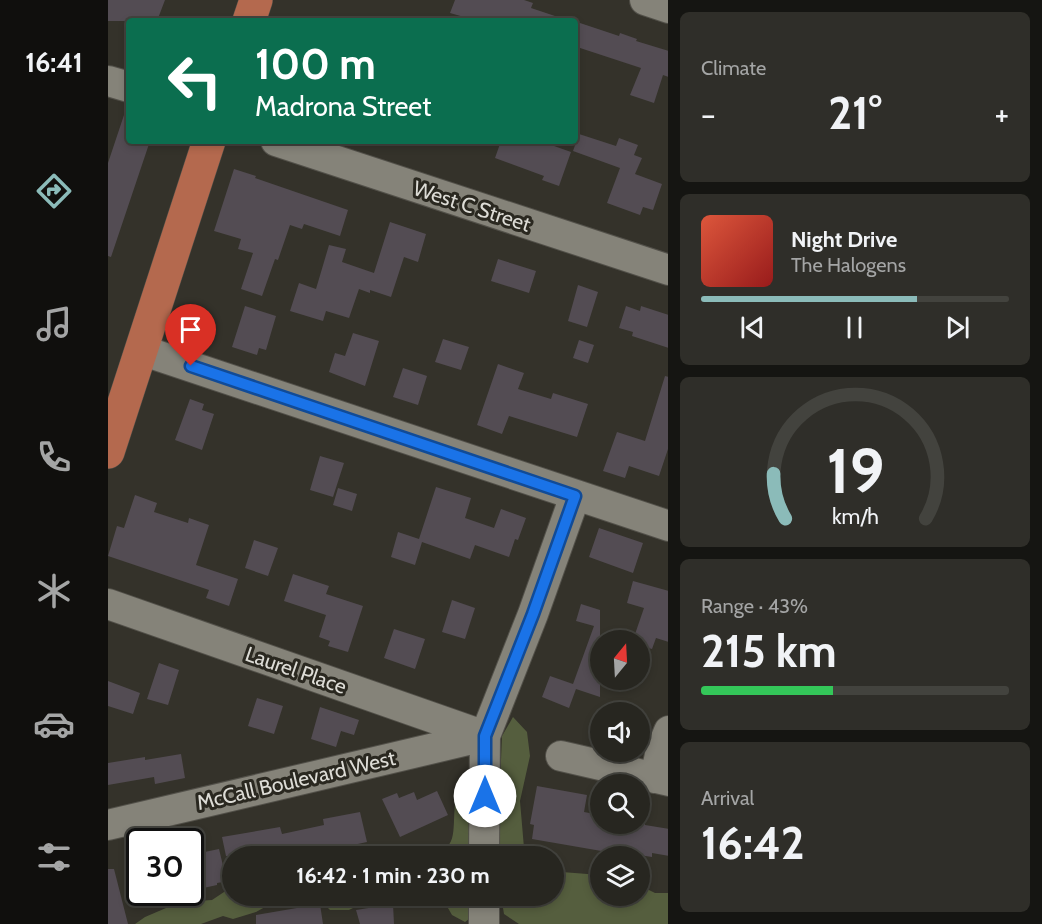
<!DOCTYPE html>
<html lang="en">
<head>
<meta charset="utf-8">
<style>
	body { margin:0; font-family:Cabin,sans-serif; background:#2f2e29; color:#f1f3f6; height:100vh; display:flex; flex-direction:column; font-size:22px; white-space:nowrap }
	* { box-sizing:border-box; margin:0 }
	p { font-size:20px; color:#a4a5a5 }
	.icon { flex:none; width:33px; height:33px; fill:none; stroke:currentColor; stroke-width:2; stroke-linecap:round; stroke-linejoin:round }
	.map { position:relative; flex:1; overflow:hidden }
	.panel { display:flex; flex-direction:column; gap:12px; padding:12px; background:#151512; width:374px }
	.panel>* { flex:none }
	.banner { position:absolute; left:18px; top:18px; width:452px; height:126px; border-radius:6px; box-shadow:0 3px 9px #0003,0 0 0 2px #43433e; background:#0b6e4f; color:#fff; overflow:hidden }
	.needle { width:39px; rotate:18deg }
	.controls { position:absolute; left:482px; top:630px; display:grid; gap:12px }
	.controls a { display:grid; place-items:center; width:60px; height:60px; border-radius:50%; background:#272620; box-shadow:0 3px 9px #0003,0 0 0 2px #43433e; font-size:30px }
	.speed { position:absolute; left:18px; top:828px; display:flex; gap:12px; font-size:30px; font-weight:700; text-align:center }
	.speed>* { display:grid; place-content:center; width:78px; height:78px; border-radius:50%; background:#272620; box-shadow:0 3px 9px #0003,0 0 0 2px #43433e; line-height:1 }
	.speed .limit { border:3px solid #111; border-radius:9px; background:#fff; color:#111 }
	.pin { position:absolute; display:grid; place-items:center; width:51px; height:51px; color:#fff; margin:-62px -26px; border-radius:50% 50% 50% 0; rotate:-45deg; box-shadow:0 0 6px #0007 }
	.pin .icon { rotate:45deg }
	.me { position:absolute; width:66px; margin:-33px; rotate:0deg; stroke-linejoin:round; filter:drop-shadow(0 0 4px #0008) }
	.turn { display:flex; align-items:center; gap:21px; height:126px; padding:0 30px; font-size:27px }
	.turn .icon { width:78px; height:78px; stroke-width:2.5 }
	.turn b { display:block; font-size:42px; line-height:51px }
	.big { font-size:45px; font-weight:700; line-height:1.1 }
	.panel .tile { flex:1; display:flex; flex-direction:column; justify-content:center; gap:9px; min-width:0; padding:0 21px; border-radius:9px; background:#2f2e29 }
	.panel .dial { align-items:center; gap:0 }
	.dial svg { height:156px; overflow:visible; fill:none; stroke:#43433e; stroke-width:7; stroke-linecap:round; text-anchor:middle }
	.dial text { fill:#f1f3f6; stroke:none }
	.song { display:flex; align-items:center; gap:18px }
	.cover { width:72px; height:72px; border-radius:9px; background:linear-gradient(135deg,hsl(10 70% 55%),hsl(0 70% 35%)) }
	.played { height:6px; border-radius:3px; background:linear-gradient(90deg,#8bbbb9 70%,#43433e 70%) }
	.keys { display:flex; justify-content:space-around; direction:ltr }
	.heat { display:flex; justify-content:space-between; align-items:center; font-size:33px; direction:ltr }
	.charge { height:9px; border-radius:4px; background:linear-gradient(90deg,#34c759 43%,#43433e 0) }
	.trip { position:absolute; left:114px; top:846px; width:342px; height:60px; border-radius:30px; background:#272620; box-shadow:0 3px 9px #0003,0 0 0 2px #43433e; font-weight:700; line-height:60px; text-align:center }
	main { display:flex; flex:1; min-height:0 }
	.tabs { display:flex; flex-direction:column; width:108px; justify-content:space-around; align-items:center; background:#100f0d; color:#a4a5a5 }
	.tabs .icon { width:42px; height:42px }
	.tabs .current { color:#8bbbb9 }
	.tabs b { font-size:27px; color:#f1f3f6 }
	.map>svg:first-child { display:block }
	.forest { fill:#555e3e }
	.building { fill:#534c53 }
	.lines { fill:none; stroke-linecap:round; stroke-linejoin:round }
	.minor-casing { stroke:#525049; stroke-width:32 }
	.major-casing { stroke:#525049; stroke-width:34 }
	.minor { stroke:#858379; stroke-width:30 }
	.major { stroke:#b4694e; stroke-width:33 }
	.route-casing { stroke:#114b97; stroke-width:15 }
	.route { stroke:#1a73e8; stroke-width:10 }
	.labels { text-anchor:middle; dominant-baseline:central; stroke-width:6; stroke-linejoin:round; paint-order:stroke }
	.street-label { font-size:21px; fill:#dddcd6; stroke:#2a2820 }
</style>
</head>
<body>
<main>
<nav class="tabs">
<b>16:41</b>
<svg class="icon current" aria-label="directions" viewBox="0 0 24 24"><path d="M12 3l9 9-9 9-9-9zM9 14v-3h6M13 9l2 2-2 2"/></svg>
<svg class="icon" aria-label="music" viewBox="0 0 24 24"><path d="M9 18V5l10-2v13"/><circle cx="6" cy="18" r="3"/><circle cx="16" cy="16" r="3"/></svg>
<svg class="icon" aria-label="phone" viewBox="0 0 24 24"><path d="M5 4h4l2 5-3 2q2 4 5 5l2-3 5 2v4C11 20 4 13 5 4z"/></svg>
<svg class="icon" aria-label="climate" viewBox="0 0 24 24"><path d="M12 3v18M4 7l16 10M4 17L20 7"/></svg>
<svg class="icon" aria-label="car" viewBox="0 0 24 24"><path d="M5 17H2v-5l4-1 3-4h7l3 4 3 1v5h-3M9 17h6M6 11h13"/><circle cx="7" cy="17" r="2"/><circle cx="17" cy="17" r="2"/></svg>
<svg class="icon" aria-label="filters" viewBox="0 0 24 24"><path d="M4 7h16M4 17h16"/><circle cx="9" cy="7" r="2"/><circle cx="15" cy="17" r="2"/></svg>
</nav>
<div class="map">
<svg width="561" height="924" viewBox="0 0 561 924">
	<rect width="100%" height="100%" fill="#34322a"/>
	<path class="forest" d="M405,717L419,732L422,756L412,801L416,848L425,856H389L394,736Z
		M362,777L372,784L367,856H306L311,852C352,856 344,834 347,803C347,795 349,787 350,780Z
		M446,869L454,872L492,875V896H531V885L547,893H560V924H411L396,914L393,896H446Z
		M124,889V896H301L296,900L267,904L255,903L241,910H222L214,902L206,899L157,907L148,912L125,919L115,916L93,924H27L37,917L72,902L104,900L119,890Z
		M333,896H365V916L357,922L344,915Z"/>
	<path class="building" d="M0,0H57L49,21H0Z
		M347,0H416L425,3L423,8L453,18V21H354L356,17L342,13Z
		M466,21L511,36L512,33L529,39L528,41L561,51V77L555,75L546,103L522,95L533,68L466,46Z
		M18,109H21V141H42L3,257L0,256V163Z
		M471,134L508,146L511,138L530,145L526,155L534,158L527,174L554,184L545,210L535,207L532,215L499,203L512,168L465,151Z
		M393,141H432L463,152L451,186L434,180L436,176L387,158Z
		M126,169L148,176L147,178L240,210L232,236L196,224L194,229L182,225L170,260L167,259L154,296L133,289L145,253L130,249L133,239L106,231Z
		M282,222L318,234L310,262L296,257L283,297L262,290V293L251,289L241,318L218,311L215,321L182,311L191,283L208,289L221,245L238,249L234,262L266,273Z
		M390,259L428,271L421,293L383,281Z
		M470,285L490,292L479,327L460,321Z
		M137,306L168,316L158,350L151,348L149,355L124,347Z
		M518,306L532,311L533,306L561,315V348L524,336L525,332L511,328Z
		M245,333L271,341L257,386L221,372L227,353L237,356Z
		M335,339L361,347L353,370L327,362Z
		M471,340L486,345L480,363L465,358Z
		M390,364L416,373L410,389L443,399L445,393L480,404L469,437L401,416L394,434L369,425Z
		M295,368L319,376L310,405L285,397Z
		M557,376L561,377V446L551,476L521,466L517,478L495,471L509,432L537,441Z
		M82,399L96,404L94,410L106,414L94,450L67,440Z
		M212,456L236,463L225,497L202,490Z
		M328,487L363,498L357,518L386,528L393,509L418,518L410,540L407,539L401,557L367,545L362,559L314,542L307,565L283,557L290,532L311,539Z
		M230,488L249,494L244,511L225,505Z
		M27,495L49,503L46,512L80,523L81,518L101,525L88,565L130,579L121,606L98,598L101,590L0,556L9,526L16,528Z
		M491,528L535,543L525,573L481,557Z
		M146,540L170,548L160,576L137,568Z
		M185,574L221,586L218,594L255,606L240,652L220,646L222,641L211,637L218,615L176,601Z
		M525,581L561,591V642L548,638L544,649L531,645V640H525L536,608L519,603Z
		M344,600L367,608L357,639L334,632Z
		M473,604L492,610V697L468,689L461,708L434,697L442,676L465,684L486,626L468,621Z
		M286,629L317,639L307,669L276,658Z
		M51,663L71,670L60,705L39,699Z
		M0,681L32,693L25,714L0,706Z
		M149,698L175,706L166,734L140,726Z
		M212,707L251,720L246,735L233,731L228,747L203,739Z
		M73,754L77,778L47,784L46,777L0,785V763L37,757V760Z
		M429,786L479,795L476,812L492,815V824H537V825L561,829V856L544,853V857L505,851V853L424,839L426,825L422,824Z
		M329,791L340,815L292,837L274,799L289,793L291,798L306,792L309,800Z
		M252,812L259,842L194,856H118L114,837L172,827L174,834L216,825L215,819Z
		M111,849L117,874H114L115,882L109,883V885L82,891V855Z
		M0,869H6L20,924H0Z
		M212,904L215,924H148V915Z
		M285,904L286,924H252L248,910Z"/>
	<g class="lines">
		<g class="minor-casing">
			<path id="minor" d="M537,0L561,8
				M0,81L21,87
				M168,141L561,270
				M33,350L561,526
				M0,604L377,736
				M453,756L561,781
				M547,778L553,750L561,731
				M0,825L377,736
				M376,856L377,736L425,614L467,496
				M376,924V896"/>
		</g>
		<g class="major-casing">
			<path id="major" d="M141,21L148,0
				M0,452L101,141"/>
		</g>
		<use href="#minor" class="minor"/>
		<use href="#major" class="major"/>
	</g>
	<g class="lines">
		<g class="route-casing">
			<path id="route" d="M83,366L467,496L425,614L377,736V796"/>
		</g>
		<use href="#route" class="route"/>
	</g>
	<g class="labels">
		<g class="street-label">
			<text transform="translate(364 206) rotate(18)">West C Street</text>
			<text transform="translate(188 670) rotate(19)">Laurel Place</text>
			<text transform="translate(188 780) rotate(-13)">McCall Boulevard West</text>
		</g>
	</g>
</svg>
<div class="controls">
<a><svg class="needle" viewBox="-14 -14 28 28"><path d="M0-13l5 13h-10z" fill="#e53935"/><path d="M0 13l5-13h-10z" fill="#a4a5a5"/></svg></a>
<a><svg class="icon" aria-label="sound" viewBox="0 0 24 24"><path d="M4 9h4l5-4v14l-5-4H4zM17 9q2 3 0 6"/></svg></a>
<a><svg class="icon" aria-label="search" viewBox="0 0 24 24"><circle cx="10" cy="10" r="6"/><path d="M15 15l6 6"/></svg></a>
<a><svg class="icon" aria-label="layers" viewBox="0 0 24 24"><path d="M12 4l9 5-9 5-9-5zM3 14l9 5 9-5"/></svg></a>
</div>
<div class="speed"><div class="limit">30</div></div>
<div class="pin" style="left:83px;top:366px;background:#d93025"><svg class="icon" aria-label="arrive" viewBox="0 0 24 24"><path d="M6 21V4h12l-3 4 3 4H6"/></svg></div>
<svg class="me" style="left:377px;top:796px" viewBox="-20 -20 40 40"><circle r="19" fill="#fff"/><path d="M0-13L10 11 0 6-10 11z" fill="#1a73e8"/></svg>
<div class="trip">16:42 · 1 min · 230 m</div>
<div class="banner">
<div class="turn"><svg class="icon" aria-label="left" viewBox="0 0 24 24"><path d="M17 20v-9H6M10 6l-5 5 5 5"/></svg><div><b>100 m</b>Madrona Street</div></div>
</div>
</div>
<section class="panel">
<div class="tile"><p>Climate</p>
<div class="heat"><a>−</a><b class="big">21°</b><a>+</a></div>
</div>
<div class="tile">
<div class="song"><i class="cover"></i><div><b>Night Drive</b><p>The Halogens</p></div></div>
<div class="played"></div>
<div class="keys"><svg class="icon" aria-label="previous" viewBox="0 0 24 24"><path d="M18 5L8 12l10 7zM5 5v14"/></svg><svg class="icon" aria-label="pause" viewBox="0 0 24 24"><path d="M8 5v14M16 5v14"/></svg><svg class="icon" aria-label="next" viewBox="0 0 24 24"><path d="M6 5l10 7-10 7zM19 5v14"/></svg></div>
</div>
<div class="tile dial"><svg viewBox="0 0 100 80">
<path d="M14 69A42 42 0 1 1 86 69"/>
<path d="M14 69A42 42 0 0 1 8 46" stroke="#8bbbb9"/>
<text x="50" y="56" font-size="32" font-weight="700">19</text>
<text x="50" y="72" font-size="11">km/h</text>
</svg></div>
<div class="tile"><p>Range · 43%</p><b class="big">215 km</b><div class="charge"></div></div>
<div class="tile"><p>Arrival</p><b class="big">16:42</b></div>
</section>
</main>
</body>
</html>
